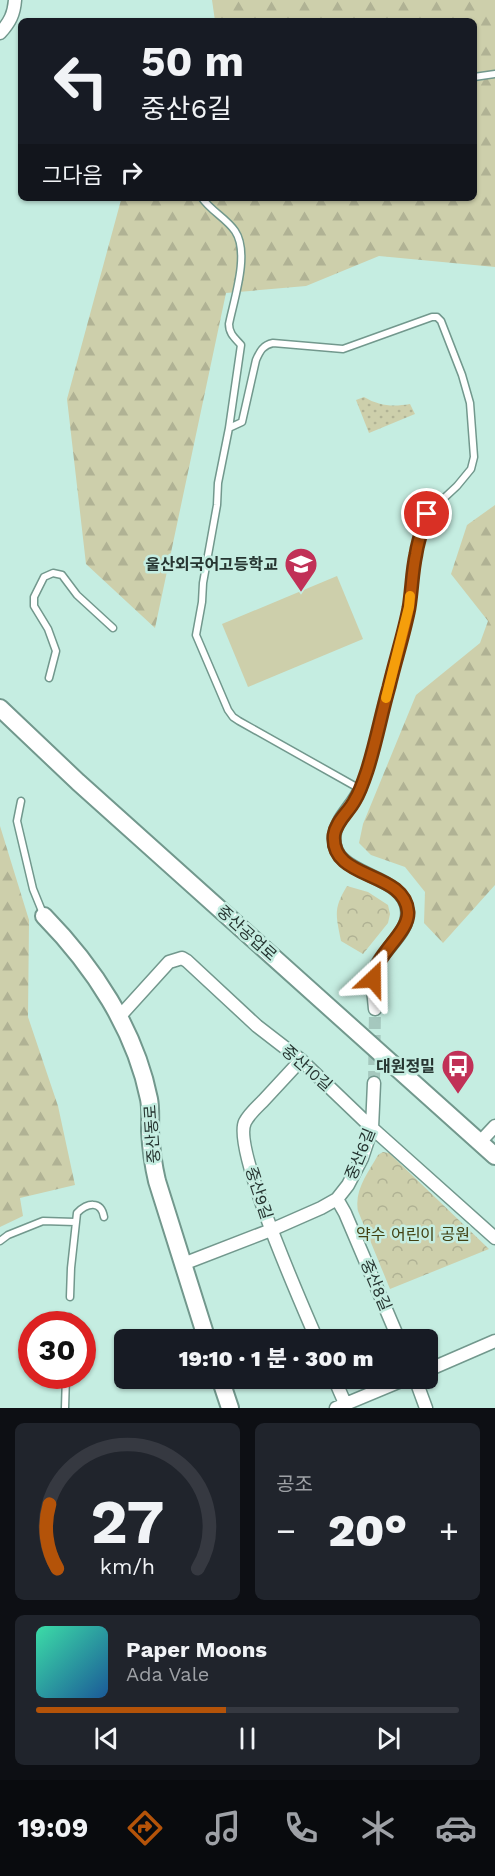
<!DOCTYPE html>
<html lang="ko">
<head>
<meta charset="utf-8">
<style>
	body { margin:0; font-family:"Work Sans","Noto Sans KR",sans-serif; background:#20242c; color:#f1f3f6; height:100vh; display:flex; flex-direction:column; font-size:22px; white-space:nowrap }
	* { box-sizing:border-box; margin:0 }
	p { font-size:20px; color:#9ea1a6 }
	.icon { flex:none; width:33px; height:33px; fill:none; stroke:currentColor; stroke-width:2; stroke-linecap:round; stroke-linejoin:round }
	.map { position:relative; height:1408px; overflow:hidden }
	.panel { display:flex; flex-direction:column; gap:15px; padding:15px; background:#0d0f14; flex:1 }
	.panel>* { flex:none }
	.banner { position:absolute; left:18px; top:18px; width:459px; height:183px; border-radius:9px; box-shadow:0 2px 4px #0004; background:#171b24; color:#f1f3f6; overflow:hidden }
	.speed { position:absolute; left:18px; top:1311px; display:flex; gap:12px; font-size:30px; font-weight:700; text-align:center }
	.speed>* { display:grid; place-content:center; width:78px; height:78px; border-radius:50%; background:#171b24; box-shadow:0 2px 4px #0004; line-height:1 }
	.speed .limit { border:9px solid #d22; background:#fff; color:#111 }
	.pin { position:absolute; display:grid; place-items:center; width:51px; height:51px; color:#fff; margin:-26px; border:3px solid #fff; border-radius:50%; box-shadow:0 2px 6px #0007 }
	.me { position:absolute; width:66px; margin:-33px; rotate:23deg; stroke-linejoin:round; filter:drop-shadow(0 0 4px #0008) }
	.turn { display:flex; align-items:center; gap:21px; height:126px; padding:0 24px; font-size:27px }
	.turn .icon { width:78px; height:78px; stroke-width:2.5 }
	.turn b { display:block; font-size:42px; line-height:51px }
	.then { display:flex; align-items:center; height:57px; padding:0 24px; background:#0003; gap:12px; font-size:22px }
	.big { font-size:45px; font-weight:800; line-height:1.1 }
	.panel .widget { flex:1; display:flex; flex-direction:column; justify-content:center; gap:9px; min-width:0; padding:0 21px; border-radius:9px; background:#20242c }
	.panel .dial { align-items:center; gap:0 }
	.dial svg { height:156px; overflow:visible; fill:none; stroke:#363941; stroke-width:7; stroke-linecap:round; text-anchor:middle }
	.dial text { fill:#f1f3f6; stroke:none }
	.song { display:flex; align-items:center; gap:18px }
	.cover { width:72px; height:72px; border-radius:9px; background:linear-gradient(135deg,hsl(160 70% 55%),hsl(210 70% 35%)) }
	.played { height:6px; border-radius:3px; background:linear-gradient(90deg,#b45309 45%,#363941 45%) }
	.keys { display:flex; justify-content:space-around; direction:ltr }
	.heat { display:flex; justify-content:space-between; align-items:center; font-size:33px; direction:ltr }
	.panel .tiles { flex:1; display:grid; gap:15px; grid-template-columns:1fr 1fr }
	.widget:last-child { grid-column:span 2 }
	.trip { position:absolute; left:114px; top:1329px; width:324px; height:60px; border-radius:9px; background:#171b24; box-shadow:0 2px 4px #0004; font-weight:800; line-height:60px; text-align:center }
	.menu { display:flex; height:96px; justify-content:space-around; align-items:center; background:#090b0e; color:#9ea1a6 }
	.menu .icon { width:42px; height:42px }
	.menu .selected { color:#b45309 }
	.menu b { font-size:27px; color:#f1f3f6 }
	.map>svg:first-child { display:block }
	.grass { fill:url(#grass-dots) }
	.forest { fill:url(#forest-firs) }
	.park { fill:url(#park-crowns) }
	.pitch { fill:#cdcfab }
	.lines { fill:none; stroke-linecap:round; stroke-linejoin:round }
	.minor-tunnel { stroke:#a5c8be; stroke-width:12; stroke-dasharray:12 6; stroke-linecap:butt }
	.service-casing { stroke:#72988d; stroke-width:9 }
	.minor-casing { stroke:#72988d; stroke-width:15 }
	.tertiary-casing { stroke:#72988d; stroke-width:20 }
	.service { stroke:#fff; stroke-width:6 }
	.minor { stroke:#fff; stroke-width:12 }
	.tertiary { stroke:#fff; stroke-width:16 }
	.route-casing { stroke:#753606; stroke-width:15 }
	.route { stroke:#b45309; stroke-width:10 }
	.slow { stroke:#f59e0b; stroke-width:10 }
	.labels { text-anchor:middle; dominant-baseline:central; stroke-width:5; stroke-linejoin:round; paint-order:stroke }
	.poi-label { font-size:16px; font-weight:bold; fill:#263531; stroke:#c5ede1; text-anchor:end }
	.street-label { font-size:16px; fill:#263531; stroke:#c5ede1 }
	.park-label { font-size:16px; fill:#414112; stroke:#c5ede1 }
</style>
</head>
<body>
<div class="map">
<svg width="495" height="1408" viewBox="0 0 495 1408">
	<defs>
		<pattern id="grass-dots" width="8" height="8" patternUnits="userSpaceOnUse" patternTransform="scale(1.5)"><rect width="8" height="8" fill="#cdcfab"/><path d="M2 2h.1M6 6h.1" fill="none" stroke="#b0b294" stroke-width="1.8" stroke-linecap="round"/></pattern>
		<pattern id="forest-firs" width="22" height="20" patternUnits="userSpaceOnUse" patternTransform="scale(1.5)"><rect width="22" height="20" fill="#cdcfab"/><path d="M5 1l3.5 6h-7zM16 11l3.5 6h-7z" fill="#b0b294"/></pattern>
		<pattern id="park-crowns" width="20" height="18" patternUnits="userSpaceOnUse" patternTransform="scale(1.5)"><rect width="20" height="18" fill="#cdcfab"/><path d="M2 6a3 3 0 1 1 6 0M12 15a3 3 0 1 1 6 0" fill="none" stroke="#b0b294"/></pattern>
	</defs>
	<rect width="100%" height="100%" fill="#c5ede1"/>
	<path class="grass" d="M364,397C379,406 393,407 410,404L415,414L369,433L356,400Z"/>
	<path class="forest" d="M212,0H495V267L379,256L306,286L226,293L155,628L86,564L67,399L121,200L123,198H474V21H215Z
		M495,505V885L443,943L424,923L425,892L405,867L371,855L359,843L363,824L416,695L480,643L488,621L451,574L467,525Z
		M0,826L29,920L28,1017L58,1106L75,1185L20,1198L23,1216L0,1227Z"/>
	<path class="park" d="M347,886L368,892L388,905L390,914L388,923L363,954L341,941C336,915 333,909 347,886Z
		M383,1152L389,1153L489,1249L390,1289L358,1211C354,1190 368,1173 378,1155Z"/>
	<path class="pitch" d="M337,576L363,639L248,687L222,624Z"/>
	<g class="lines">
		<path class="minor-tunnel" d="M374,1083L375,1009"/>
		<g class="service-casing">
			<path id="service" d="M474,77L495,74
				M202,198C211,211 226,218 235,231C250,253 234,299 229,324C229,334 235,338 241,345L229,428
				M432,317H437L441,321L462,375L470,403L474,457L471,469L457,486L427,514L416,552L409,607L367,772L360,789L239,721L233,717L228,710L196,635L202,602L203,583L217,505L218,483L229,428L242,422L256,360C260,351 263,345 273,343L343,349Z
				M49,678L56,651L48,629L34,606V597L44,577L53,573L62,575L77,595L113,628
				M21,801L17,821L33,889L44,916
				M0,1241L8,1235L43,1221L75,1222
				M70,1297L71,1268L77,1213C87,1203 101,1200 104,1217
				M68,1324L69,1317
				M65,1408L66,1376"/>
		</g>
		<g class="minor-casing">
			<path id="minor" d="M0,33C10,22 14,14 15,0
				M360,789C354,804 338,817 335,832C325,877 402,871 407,909C411,932 383,949 375,968C371,981 374,996 375,1009
				M120,1016L169,962L182,958L187,961L257,1026L301,1060L372,1128L495,1238
				M301,1060C288,1074 276,1087 263,1101C257,1107 249,1114 245,1122C232,1148 303,1307 317,1340
				M480,1142L495,1126
				M337,1199L345,1213L399,1340
				M183,1264L271,1230L321,1208L337,1199L348,1185L362,1158L372,1128L374,1083
				M428,1370L495,1341
				M334,1378L347,1408
				M415,1378L426,1408
				M336,1408L408,1378"/>
		</g>
		<g class="tertiary-casing">
			<path id="tertiary" d="M0,708L78,782L495,1156
				M44,916C93,966 135,1029 149,1099C151,1109 150,1120 150,1131C151,1148 153,1164 157,1181L207,1340
				M220,1378L230,1408"/>
		</g>
		<use href="#service" class="service"/>
		<use href="#minor" class="minor"/>
		<use href="#tertiary" class="tertiary"/>
	</g>
	<g class="lines">
		<g class="route-casing">
			<path id="route" d="M373,979C376,953 409,933 408,912C405,870 330,881 334,835C336,821 349,812 355,800C360,792 364,780 367,771C376,743 381,715 389,687C395,661 404,634 409,608C412,590 412,572 416,554C418,540 423,527 427,514"/>
		</g>
		<use href="#route" class="route"/>
		<path class="slow" d="M386,698L409,607L410,596"/>
	</g>
	<defs>
		<g id="school-pin" transform="scale(1.725)"><path d="M0 17L-7.5 6A9.5 9.5 0 1 1 7.5 6Z" fill="#c13157" stroke="#c5ede1"/><path d="M0-5L7-2L0 1L-7-2ZM-4 1L0 2.5L4 1V4Q0 6-4 4Z" fill="#fff"/></g>
		<g id="bus-pin" transform="scale(1.725)"><path d="M0 17L-7.5 6A9.5 9.5 0 1 1 7.5 6Z" fill="#c13157" stroke="#c5ede1"/><path d="M-5-6H5V4H4V6H2V4H-2V6H-4V4H-5ZM-3.5-4V0h7V-4ZM-3.5 1.2v1.5H-2V1.2ZM2 1.2v1.5H3.5V1.2Z" fill="#fff"/></g>
	</defs>
	<g fill-rule="evenodd">
		<use href="#school-pin" x="301" y="564"/>
		<use href="#bus-pin" x="458" y="1066"/>
	</g>
	<g class="labels">
		<g class="poi-label">
			<text x="278" y="564">울산외국어고등학교</text>
			<text x="435" y="1066">대원정밀</text>
		</g>
		<g class="street-label">
			<text transform="translate(247 933) rotate(42)">중산공업로</text>
			<text transform="translate(307 1068) rotate(41)">중산10길</text>
			<text transform="translate(152 1134) rotate(-94)">중산동로</text>
			<text transform="translate(360 1154) rotate(-68)">중산6길</text>
			<text transform="translate(259 1193) rotate(72)">중산9길</text>
			<text transform="translate(376 1285) rotate(67)">중산8길</text>
		</g>
		<g class="park-label">
			<text x="413" y="1234">약수 어린이 공원</text>
		</g>
	</g>
</svg>
<div class="speed"><div class="limit">30</div></div>
<div class="pin" style="left:427px;top:514px;background:#d93025"><svg class="icon" aria-label="arrive" viewBox="0 0 24 24"><path d="M6 21V4h12l-3 4 3 4H6"/></svg></div>
<svg class="me" style="left:373px;top:979px" viewBox="-20 -20 40 40"><path d="M0-17L14 15 0 8-14 15z" fill="#b45309" stroke="#fff" stroke-width="4"/></svg>
<div class="trip">19:10 · 1 분 · 300 m</div>
<div class="banner">
<div class="turn"><svg class="icon" aria-label="left" viewBox="0 0 24 24"><path d="M17 20v-9H6M10 6l-5 5 5 5"/></svg><div><b>50 m</b>중산6길</div></div>
<div class="then">그다음<svg class="icon" aria-label="right" viewBox="0 0 24 24"><path d="M7 20v-9h11M14 6l5 5-5 5"/></svg></div>
</div>
</div>
<section class="panel">
<div class="tiles">
<div class="widget dial"><svg viewBox="0 0 100 80">
<path d="M14 69A42 42 0 1 1 86 69"/>
<path d="M14 69A42 42 0 0 1 10 36" stroke="#b45309"/>
<text x="50" y="56" font-size="32" font-weight="700">27</text>
<text x="50" y="72" font-size="11">km/h</text>
</svg></div>
<div class="widget"><p>공조</p>
<div class="heat"><a>−</a><b class="big">20°</b><a>+</a></div>
</div>
<div class="widget">
<div class="song"><i class="cover"></i><div><b>Paper Moons</b><p>Ada Vale</p></div></div>
<div class="played"></div>
<div class="keys"><svg class="icon" aria-label="previous" viewBox="0 0 24 24"><path d="M18 5L8 12l10 7zM5 5v14"/></svg><svg class="icon" aria-label="pause" viewBox="0 0 24 24"><path d="M8 5v14M16 5v14"/></svg><svg class="icon" aria-label="next" viewBox="0 0 24 24"><path d="M6 5l10 7-10 7zM19 5v14"/></svg></div>
</div>
</div>
</section>
<nav class="menu">
<b>19:09</b>
<svg class="icon selected" aria-label="directions" viewBox="0 0 24 24"><path d="M12 3l9 9-9 9-9-9zM9 14v-3h6M13 9l2 2-2 2"/></svg>
<svg class="icon" aria-label="music" viewBox="0 0 24 24"><path d="M9 18V5l10-2v13"/><circle cx="6" cy="18" r="3"/><circle cx="16" cy="16" r="3"/></svg>
<svg class="icon" aria-label="phone" viewBox="0 0 24 24"><path d="M5 4h4l2 5-3 2q2 4 5 5l2-3 5 2v4C11 20 4 13 5 4z"/></svg>
<svg class="icon" aria-label="climate" viewBox="0 0 24 24"><path d="M12 3v18M4 7l16 10M4 17L20 7"/></svg>
<svg class="icon" aria-label="car" viewBox="0 0 24 24"><path d="M5 17H2v-5l4-1 3-4h7l3 4 3 1v5h-3M9 17h6M6 11h13"/><circle cx="7" cy="17" r="2"/><circle cx="17" cy="17" r="2"/></svg>
</nav>
</body>
</html>
